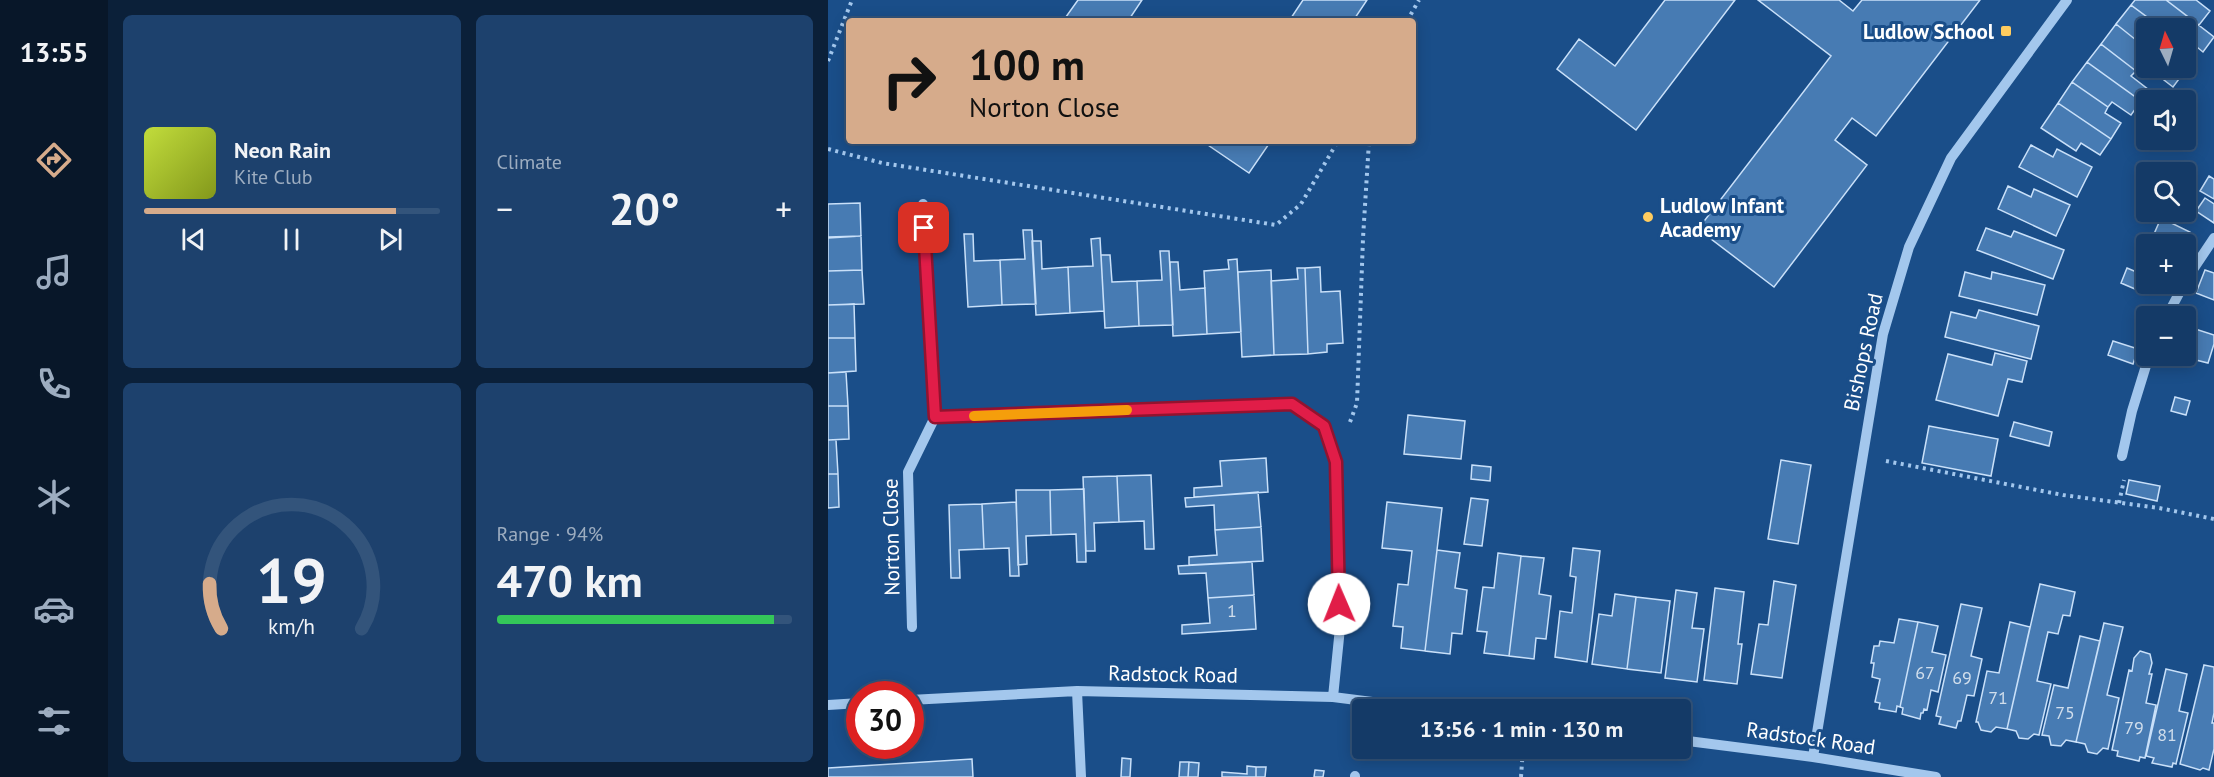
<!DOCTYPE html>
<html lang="en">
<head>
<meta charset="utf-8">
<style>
	body { margin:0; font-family:"PT Sans",sans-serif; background:#1d416d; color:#f1f3f6; height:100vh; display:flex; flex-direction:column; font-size:22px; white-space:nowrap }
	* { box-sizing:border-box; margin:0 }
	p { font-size:20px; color:#9dadc0 }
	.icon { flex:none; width:33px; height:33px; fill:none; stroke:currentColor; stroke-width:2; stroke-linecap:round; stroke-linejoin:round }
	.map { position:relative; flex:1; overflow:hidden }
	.side { display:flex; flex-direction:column; gap:15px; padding:15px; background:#0b2039; width:720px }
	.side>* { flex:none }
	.hud { position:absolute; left:18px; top:18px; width:570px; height:126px; border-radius:6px; box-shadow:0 3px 15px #0003,0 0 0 2px #33547b; background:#d6ab8b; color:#111; overflow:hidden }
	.needle { width:39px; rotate:355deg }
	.tools { position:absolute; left:1308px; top:18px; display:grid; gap:12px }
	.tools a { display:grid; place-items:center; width:60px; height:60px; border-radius:6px; background:#143a67; box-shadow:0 3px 15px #0003,0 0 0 2px #33547b; font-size:30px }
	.speed { position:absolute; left:18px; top:681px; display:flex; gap:12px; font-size:30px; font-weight:700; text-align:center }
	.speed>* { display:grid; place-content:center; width:78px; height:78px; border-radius:50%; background:#143a67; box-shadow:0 3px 15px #0003,0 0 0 2px #33547b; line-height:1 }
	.speed .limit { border:9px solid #d22; background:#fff; color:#111 }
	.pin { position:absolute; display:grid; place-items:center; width:51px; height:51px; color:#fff; margin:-26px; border-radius:12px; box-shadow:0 3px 9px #0006 }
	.me { position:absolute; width:66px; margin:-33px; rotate:359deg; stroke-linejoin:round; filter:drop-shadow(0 0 4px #0008) }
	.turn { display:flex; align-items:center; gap:21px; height:126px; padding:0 24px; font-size:27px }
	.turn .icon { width:78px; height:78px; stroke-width:2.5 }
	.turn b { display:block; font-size:42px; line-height:51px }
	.big { font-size:45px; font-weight:800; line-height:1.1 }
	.side .card { flex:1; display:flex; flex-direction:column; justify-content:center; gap:9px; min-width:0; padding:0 21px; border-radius:9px; background:#1d416d }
	.side .dial { align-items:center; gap:0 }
	.dial svg { height:156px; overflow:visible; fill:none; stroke:#33547b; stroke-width:7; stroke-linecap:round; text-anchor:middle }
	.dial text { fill:#f1f3f6; stroke:none }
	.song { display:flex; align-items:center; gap:18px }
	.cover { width:72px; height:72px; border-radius:9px; background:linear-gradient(135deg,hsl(70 70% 55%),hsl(70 70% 35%)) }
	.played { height:6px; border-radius:3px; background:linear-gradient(90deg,#d6ab8b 85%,#33547b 85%) }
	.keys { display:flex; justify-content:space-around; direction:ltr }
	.heat { display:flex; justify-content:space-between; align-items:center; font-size:33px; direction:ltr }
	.charge { height:9px; border-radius:4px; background:linear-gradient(90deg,#34c759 94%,#33547b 0) }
	.side .tiles { flex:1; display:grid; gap:15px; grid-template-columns:repeat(2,1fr) }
	.trip { position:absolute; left:524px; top:699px; width:339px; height:60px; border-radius:6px; background:#143a67; box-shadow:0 3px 15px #0003,0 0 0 2px #33547b; font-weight:800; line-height:60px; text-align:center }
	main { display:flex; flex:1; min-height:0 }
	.tabs { display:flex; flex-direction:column; width:108px; justify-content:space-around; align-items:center; background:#081729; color:#9dadc0 }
	.tabs .icon { width:42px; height:42px }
	.tabs .current { color:#d6ab8b }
	.tabs b { font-size:27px; color:#f1f3f6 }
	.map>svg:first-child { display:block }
	.building { fill:#477bb3; stroke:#c9e0f9; stroke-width:1.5 }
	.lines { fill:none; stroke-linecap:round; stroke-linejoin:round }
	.path { stroke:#a3c7ed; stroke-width:4; stroke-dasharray:3 4.5; stroke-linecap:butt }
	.minor { stroke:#a3c7ed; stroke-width:10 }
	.route-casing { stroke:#92132f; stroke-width:15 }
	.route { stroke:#e11d48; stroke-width:10 }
	.slow { stroke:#f59e0b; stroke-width:10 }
	.poi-dot { fill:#ffcc5f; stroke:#1a4e89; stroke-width:2 }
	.labels { text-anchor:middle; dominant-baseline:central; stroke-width:6; stroke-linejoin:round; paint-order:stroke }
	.number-label { font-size:18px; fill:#d1deec }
	.poi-label { font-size:21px; font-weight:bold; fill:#fff; stroke:#1a4e89; text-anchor:end }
	.street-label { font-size:21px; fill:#fff; stroke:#1a4e89 }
</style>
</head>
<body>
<main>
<nav class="tabs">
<b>13:55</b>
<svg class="icon current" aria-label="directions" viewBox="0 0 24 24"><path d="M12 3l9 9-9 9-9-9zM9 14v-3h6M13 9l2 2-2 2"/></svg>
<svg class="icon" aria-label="music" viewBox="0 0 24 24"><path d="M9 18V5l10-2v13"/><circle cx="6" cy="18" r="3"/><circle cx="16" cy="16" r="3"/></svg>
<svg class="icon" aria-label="phone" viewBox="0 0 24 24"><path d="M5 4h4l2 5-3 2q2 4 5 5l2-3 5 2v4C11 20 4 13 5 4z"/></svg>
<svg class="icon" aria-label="climate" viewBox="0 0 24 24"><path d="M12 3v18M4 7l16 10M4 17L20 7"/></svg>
<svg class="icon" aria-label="car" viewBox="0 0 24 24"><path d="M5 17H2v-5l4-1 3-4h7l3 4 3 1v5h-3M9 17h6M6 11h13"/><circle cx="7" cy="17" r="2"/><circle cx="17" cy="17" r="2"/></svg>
<svg class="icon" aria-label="filters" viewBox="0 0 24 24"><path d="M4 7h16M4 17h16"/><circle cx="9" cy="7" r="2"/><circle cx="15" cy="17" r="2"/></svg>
</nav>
<section class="side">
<div class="tiles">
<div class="card">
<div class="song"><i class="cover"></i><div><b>Neon Rain</b><p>Kite Club</p></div></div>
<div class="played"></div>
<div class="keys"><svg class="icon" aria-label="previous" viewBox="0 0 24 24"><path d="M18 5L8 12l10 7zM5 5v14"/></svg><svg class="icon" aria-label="pause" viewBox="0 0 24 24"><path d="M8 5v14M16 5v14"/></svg><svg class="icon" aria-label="next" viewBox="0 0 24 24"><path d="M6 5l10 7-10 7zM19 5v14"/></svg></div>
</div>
<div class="card"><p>Climate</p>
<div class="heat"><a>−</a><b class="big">20°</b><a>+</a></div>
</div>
<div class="card dial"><svg viewBox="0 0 100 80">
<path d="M14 69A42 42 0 1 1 86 69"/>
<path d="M14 69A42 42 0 0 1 8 46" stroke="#d6ab8b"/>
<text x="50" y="56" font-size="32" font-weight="700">19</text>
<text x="50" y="72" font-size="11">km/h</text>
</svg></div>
<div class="card"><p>Range · 94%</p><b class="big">470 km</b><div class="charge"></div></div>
</div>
</section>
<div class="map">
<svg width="1386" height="777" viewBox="0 0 1386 777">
	<rect width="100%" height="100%" fill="#1a4e89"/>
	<path class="building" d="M250,0H314L300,21H235Z
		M475,0H539L525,21H461Z
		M837,0H907L808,130L729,69L751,39L787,66Z
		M930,0H1011L1025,11L1034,0H1152L1048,136L1024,118L1007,140L1039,165L946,287L870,229L1003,56Z
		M1307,0H1338L1386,37L1375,52L1358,38V28H1345L1342,26L1340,28H1334L1303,5Z
		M1338,0H1368L1382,11L1371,25Z
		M1303,5L1334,28H1318V48L1288,24Z
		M1288,24L1318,48V68H1344L1354,75L1345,87L1332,77L1330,79L1312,66L1308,71L1273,44Z
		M1273,44L1308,71L1303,76L1321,90L1313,101L1259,62Z
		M1259,62L1313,101L1303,115L1284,102L1280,107L1244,82Z
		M1244,82L1280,107L1277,113L1293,123L1283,139L1230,103Z
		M1230,103L1283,139L1272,155L1253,143L1248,151L1213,128Z
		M378,141H443L421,173L377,143Z
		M1203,145L1225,157L1229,149L1264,167L1249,197L1191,167Z
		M1381,176L1386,179V199L1372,191Z
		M1180,186L1203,197L1206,189L1242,205L1228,236L1170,209Z
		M1377,198L1386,204V223L1368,211Z
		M32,203L33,236L0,237V204Z
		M1333,218L1362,232L1357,244H1346L1326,234Z
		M1158,228L1183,237L1186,231L1236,250L1225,279L1149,250Z
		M195,230H204L208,304L174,305L172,260L197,259Z
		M136,234H145L146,261L172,260L174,305L140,307Z
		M33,236L34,270L0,271V238Z
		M272,238L276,311L242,313L240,267L265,266L263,239Z
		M204,241H213L214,269L240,267L242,313L208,315Z
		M332,251H341L345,325L311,326L309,281L334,280Z
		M273,255H282L284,282L309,281L311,326L277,328Z
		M409,259L413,332L379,334L376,271L401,269L400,260Z
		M342,262H350L352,290L377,288L379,334L345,336Z
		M492,267L493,292L512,291L515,343L499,344V352L480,354L477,268Z
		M469,268H477L480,354L446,355L443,281L470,279Z
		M1299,268L1318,276V284H1326L1321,295L1293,283Z
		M34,270L36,304L0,305V271Z
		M443,270L446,355L414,357L410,272Z
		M1377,270L1386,273V300L1368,293Z
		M1137,272L1163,279L1164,272L1217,285L1209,315L1131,296Z
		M26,304L27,338H0V305Z
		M1151,310L1211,326L1203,359L1117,337L1123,312L1148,318Z
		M1358,326L1386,335V344L1380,363L1352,356H1358Z
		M0,338H27L28,371L0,373Z
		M1285,341L1310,349L1305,364L1280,355Z
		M1167,353L1199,361L1194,382L1180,379L1170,416L1108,400L1120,354L1164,365Z
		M18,372L20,406H0V373Z
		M1347,397L1362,401L1358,415L1343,411Z
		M0,406H20L21,439L0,440Z
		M580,415L637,421L633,459L576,454Z
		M1186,422L1224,432L1221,446L1182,436Z
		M1101,426L1170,439L1163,476L1094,463Z
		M0,440H8L10,474H0Z
		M438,458L440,492L366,497V488L394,486L392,461Z
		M953,460L983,465L970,544L940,539Z
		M644,465L663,467L662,481L643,479Z
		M0,474H10L11,507L0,508Z
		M323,475L326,549H317L316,521L291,522L289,476Z
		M289,476L291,522L266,523L267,551H258L255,477Z
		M1301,480L1332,486L1329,501L1298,494Z
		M256,489L258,562H249L248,534L223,535L222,490Z
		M188,490H222L223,535L198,536L199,564L190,565Z
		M430,492L433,527L387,530L386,505L358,507L357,498Z
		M643,498L660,500L654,546L636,544Z
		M188,502L191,576H182L181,548L156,549L154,504Z
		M559,502L614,508L597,651L573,648L575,627L565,626L570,584L580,585L584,551L554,548Z
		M154,504L156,549L131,550L132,578H123L121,505Z
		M433,527L435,561L361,565V557L389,555L387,530Z
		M745,548L772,551L759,662L727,657L732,611L744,613L748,577L742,576Z
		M609,550L632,553L627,588L639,590L634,634L624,633L622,654L597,651Z
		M670,553L693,556L681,656L656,653L659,632L649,631L655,587L666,588Z
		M693,556L716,558L711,594L723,596L718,639L708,638L706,659L681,656Z
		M424,562L426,595L380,598L378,573L351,574L350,566Z
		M946,581L968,585L954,678L923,674L931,624L940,625Z
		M1212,584L1247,592L1242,616L1235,615L1230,634L1220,632L1209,681L1223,684L1211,735L1206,734L1200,739L1191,738L1188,731L1179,729Z
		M887,588L916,592L910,644H914L909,684L876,680Z
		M848,590L869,593L864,628L876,629L869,682L837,678Z
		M787,594L808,597L799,669L764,664L771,614L784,616Z
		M426,595L428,629L354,634V625L382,623L380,598Z
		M808,597L842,601L833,673L799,669Z
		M1133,604L1154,608L1143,656L1154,659L1146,696L1139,695L1133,721H1130L1128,728L1111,724L1113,717L1108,716Z
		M1071,619L1090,622L1072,707L1069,706L1068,712L1051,709L1052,703L1047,702L1052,679L1044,677L1046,663H1043L1046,646H1051L1052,641L1066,643Z
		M1090,622L1110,626L1104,652L1118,655L1110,692L1103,690L1099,710L1096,709L1095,713H1093L1092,719L1074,714L1075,708L1072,707Z
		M1182,622L1202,627L1179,729L1168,727L1163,732L1153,730L1150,722H1148L1159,671L1171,673Z
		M1276,623L1295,627L1279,695L1291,698L1280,749L1275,748L1269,754L1260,752L1257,744L1248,742Z
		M1252,636L1272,641L1248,742L1238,740L1233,746L1223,745L1221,736L1214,735L1226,685L1240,688Z
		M1312,651L1322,654L1324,663L1321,674H1324L1318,703L1328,705L1317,758L1312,757L1311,761L1289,756L1290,751L1284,750L1301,670L1304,671L1306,658Z
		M1376,665L1386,667V713L1384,723H1386V749L1381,770L1375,768L1372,770L1352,764Z
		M1338,669L1359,674L1351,711L1360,713L1348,764L1345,763L1344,767L1324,763L1326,758L1318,756Z
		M294,758L303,759L302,777H293Z
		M144,759L145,777H0V768Z
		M352,762H361L360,777H351Z
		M361,762L371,763L370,777H360Z
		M419,766L428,767V777H394V772L419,774Z
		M428,767H438L437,777H428Z
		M487,770L496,771L495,777H486Z"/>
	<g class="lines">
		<path class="path" d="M579,21L591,0
			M0,61L24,0
			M0,149L54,163L448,225L473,204L510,141
			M522,422L529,403L535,238L541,141
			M1058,461L1235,495L1331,508L1386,519
			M1291,503L1296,480
			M693,777L695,748"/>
		<path class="minor" d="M1358,280L1386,238
			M1339,316L1356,284
			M107,417L464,404L496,426L508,462L512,628L505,697
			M1294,456L1304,411L1321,356
			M84,627L80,472L107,417L95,204
			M249,691L253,777
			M82,700L249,691L505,697L607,710
			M0,705L32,703
			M852,740L985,757L1108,777
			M985,757L1055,334L1081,247L1123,158L1239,0
			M527,777V776"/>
	</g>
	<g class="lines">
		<g class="route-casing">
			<path id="route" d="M96,228L107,417L464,404L496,426L508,462L511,604"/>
		</g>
		<use href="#route" class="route"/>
		<path class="slow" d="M146,416L299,410"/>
	</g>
	<g class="poi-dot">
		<rect x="1172" y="25" width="12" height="12" rx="3"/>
		<circle cx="820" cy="217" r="6"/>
	</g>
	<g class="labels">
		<g class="number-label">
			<text x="404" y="610">1</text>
			<text x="1097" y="672">67</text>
			<text x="1134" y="677">69</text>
			<text x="1170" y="697">71</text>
			<text x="1237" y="712">75</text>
			<text x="1306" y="727">79</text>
			<text x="1339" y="734">81</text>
		</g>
		<g class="poi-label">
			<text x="1166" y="31">Ludlow School</text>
			<text x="832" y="205" text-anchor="start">Ludlow Infant<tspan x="832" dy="24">Academy</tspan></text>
		</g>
		<g class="street-label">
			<text transform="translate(1035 352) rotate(-78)">Bishops Road</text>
			<text transform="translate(63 537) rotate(-91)">Norton Close</text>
			<text transform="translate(345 674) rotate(1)">Radstock Road</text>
			<text transform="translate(983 738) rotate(8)">Radstock Road</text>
		</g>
	</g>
</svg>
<div class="tools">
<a><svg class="needle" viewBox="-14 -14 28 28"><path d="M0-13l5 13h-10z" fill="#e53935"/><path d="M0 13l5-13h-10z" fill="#9dadc0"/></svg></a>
<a><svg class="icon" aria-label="sound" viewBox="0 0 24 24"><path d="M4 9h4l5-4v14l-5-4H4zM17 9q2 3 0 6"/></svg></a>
<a><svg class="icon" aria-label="search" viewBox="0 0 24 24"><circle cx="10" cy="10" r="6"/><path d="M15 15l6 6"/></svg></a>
<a>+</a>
<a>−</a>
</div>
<div class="speed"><div class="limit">30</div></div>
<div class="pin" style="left:96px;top:228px;background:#d93025"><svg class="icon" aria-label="arrive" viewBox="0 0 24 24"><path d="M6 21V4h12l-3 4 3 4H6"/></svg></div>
<svg class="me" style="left:511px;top:604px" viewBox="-20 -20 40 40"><circle r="19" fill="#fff"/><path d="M0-13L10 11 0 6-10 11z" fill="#e11d48"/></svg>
<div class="trip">13:56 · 1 min · 130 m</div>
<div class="hud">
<div class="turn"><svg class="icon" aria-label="right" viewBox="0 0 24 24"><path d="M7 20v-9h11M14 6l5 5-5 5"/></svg><div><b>100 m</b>Norton Close</div></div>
</div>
</div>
</main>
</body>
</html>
